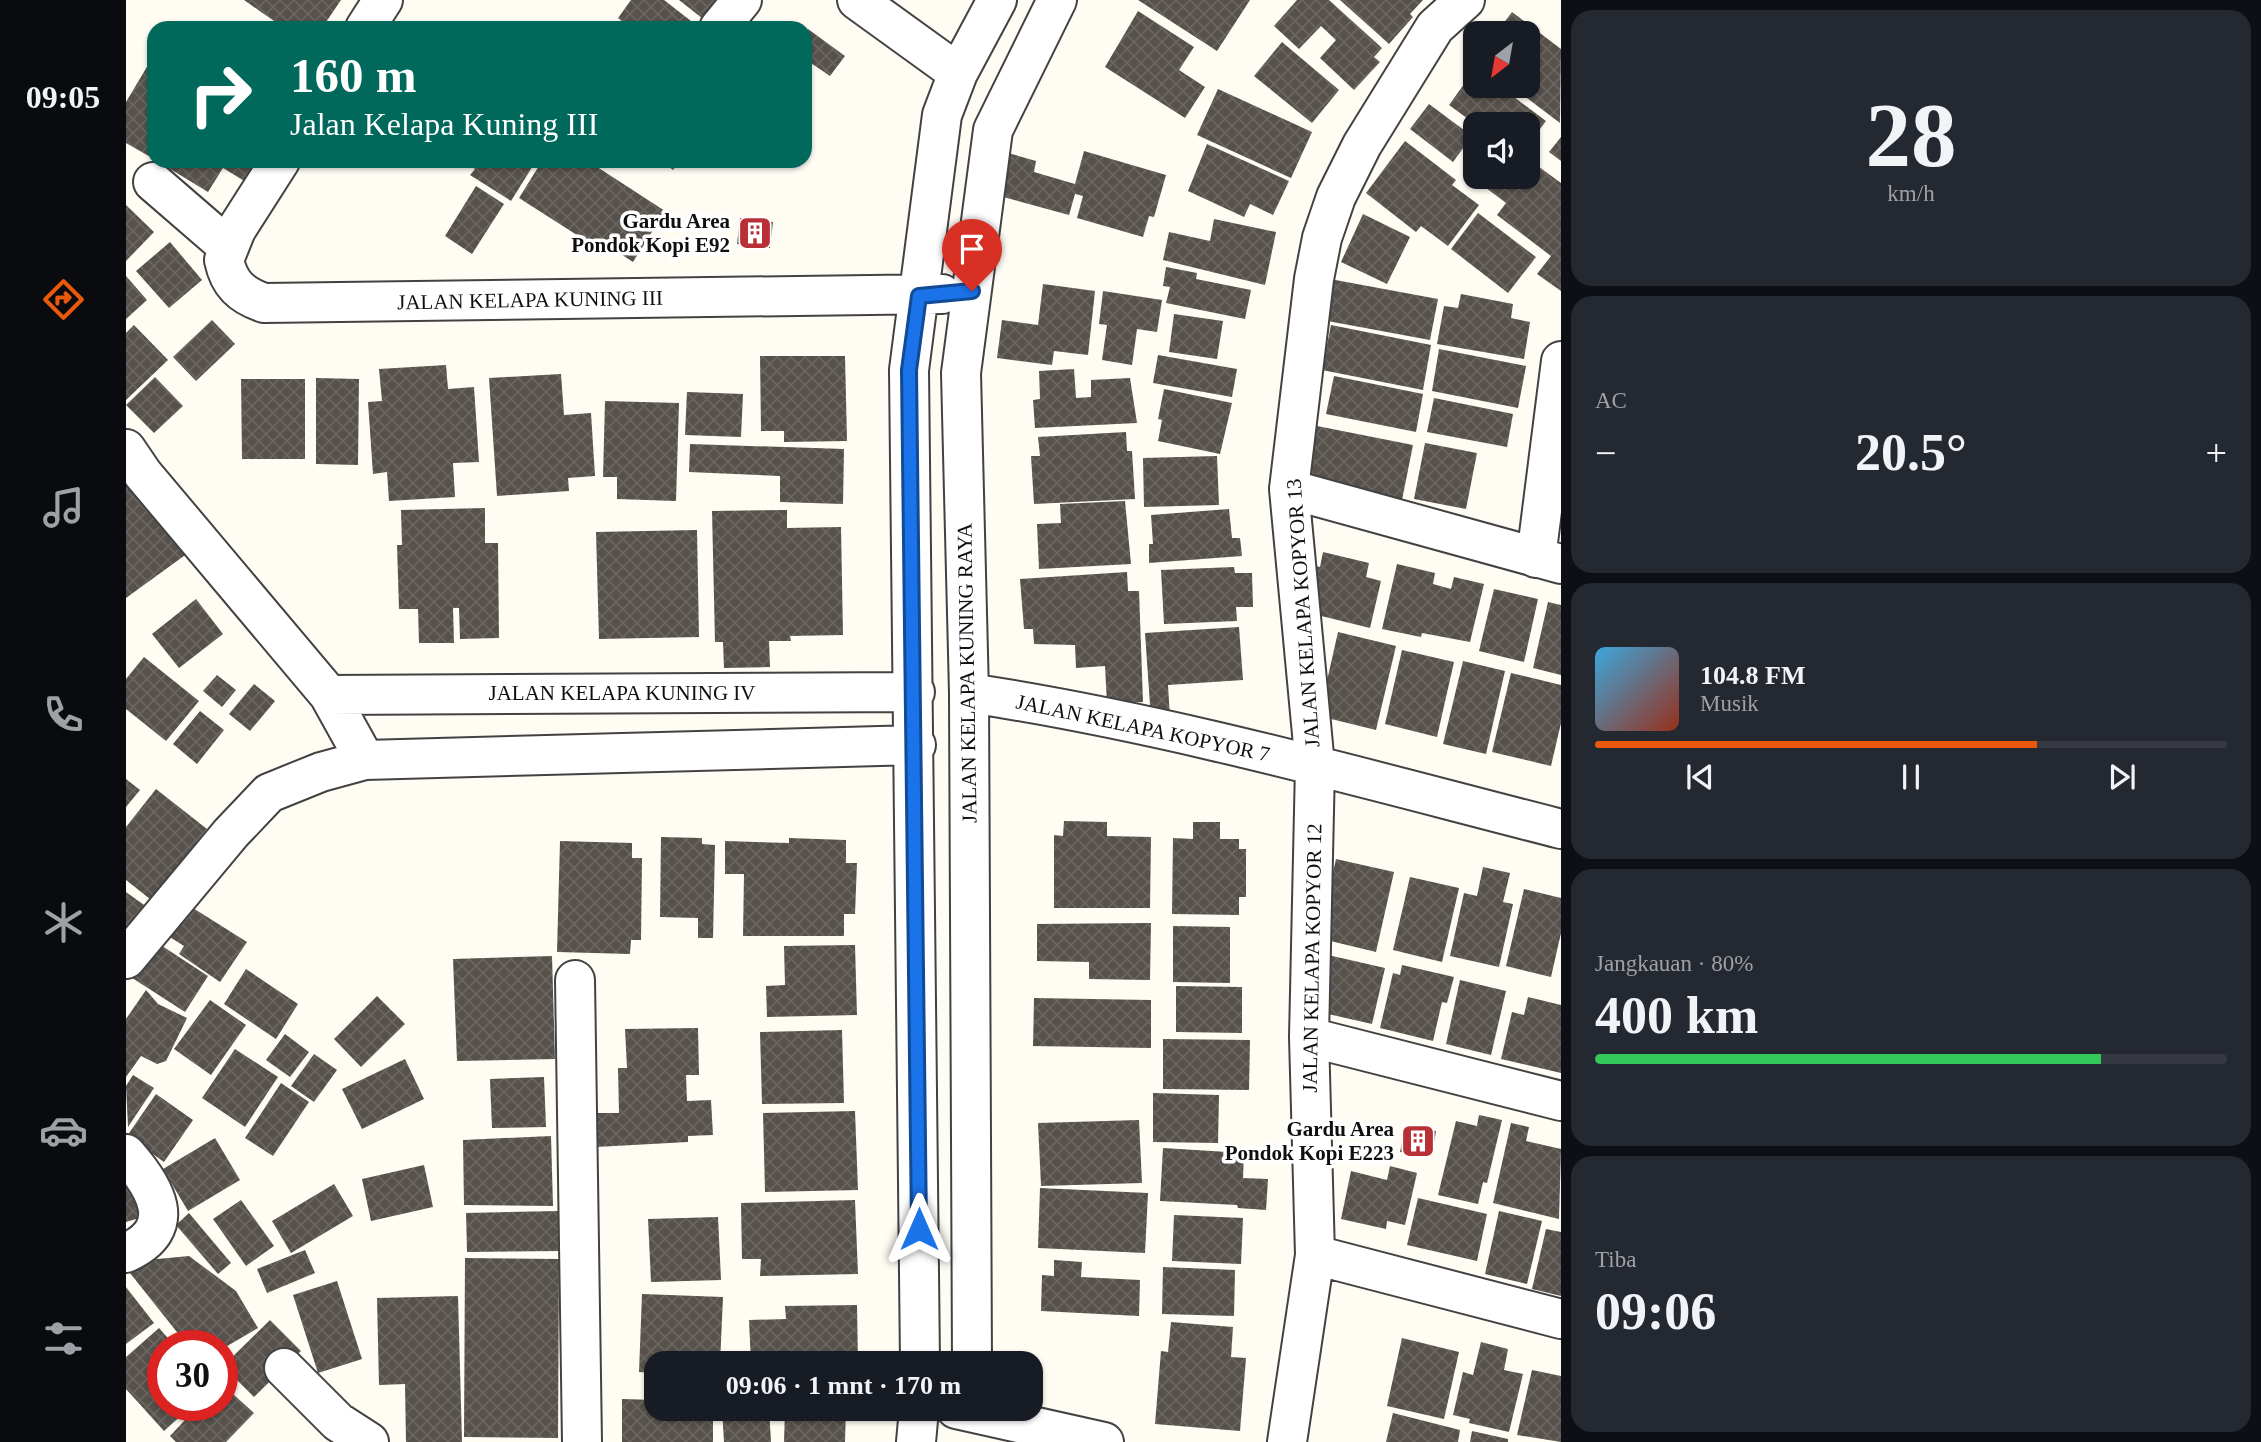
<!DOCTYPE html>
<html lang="id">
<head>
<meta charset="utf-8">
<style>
	body { margin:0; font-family:Georgia,serif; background:#242831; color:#f1f3f6; height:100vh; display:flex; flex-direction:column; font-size:26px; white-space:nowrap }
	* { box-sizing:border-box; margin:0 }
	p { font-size:23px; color:#9ea1a6 }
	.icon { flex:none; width:38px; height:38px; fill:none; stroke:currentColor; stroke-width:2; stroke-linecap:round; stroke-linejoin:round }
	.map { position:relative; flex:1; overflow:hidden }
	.panel { display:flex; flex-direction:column; gap:10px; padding:10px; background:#0d0f14; width:700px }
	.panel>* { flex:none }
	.banner { position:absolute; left:21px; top:21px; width:665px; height:147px; border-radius:21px; box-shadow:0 2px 5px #0004; background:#00695c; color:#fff; overflow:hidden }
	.needle { width:46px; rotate:211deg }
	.fabs { position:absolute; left:1337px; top:21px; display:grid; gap:14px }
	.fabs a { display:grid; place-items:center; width:77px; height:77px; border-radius:14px; background:#171b24; box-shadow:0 2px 5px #0004; font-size:35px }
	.speed { position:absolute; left:21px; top:1330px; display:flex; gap:14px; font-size:35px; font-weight:700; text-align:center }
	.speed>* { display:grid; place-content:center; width:91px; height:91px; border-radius:50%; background:#171b24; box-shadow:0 2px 5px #0004; line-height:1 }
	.speed .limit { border:10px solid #d22; background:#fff; color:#111 }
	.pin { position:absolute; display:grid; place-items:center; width:60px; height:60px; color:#fff; margin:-72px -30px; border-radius:50% 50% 50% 0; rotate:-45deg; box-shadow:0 0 7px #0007 }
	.pin .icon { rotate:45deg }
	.me { position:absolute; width:77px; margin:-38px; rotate:0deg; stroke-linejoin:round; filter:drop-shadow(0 0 5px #0008) }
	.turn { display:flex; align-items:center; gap:24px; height:147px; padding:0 28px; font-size:32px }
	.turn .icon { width:91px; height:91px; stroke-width:2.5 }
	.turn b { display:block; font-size:49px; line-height:60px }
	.big { font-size:52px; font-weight:800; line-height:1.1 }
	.panel .widget { flex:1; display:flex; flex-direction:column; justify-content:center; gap:10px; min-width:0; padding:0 24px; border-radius:21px; background:#242831 }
	.panel .dial { align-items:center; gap:0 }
	.dial b { font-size:91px; line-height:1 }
	.song { display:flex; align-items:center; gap:21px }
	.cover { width:84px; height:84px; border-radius:10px; background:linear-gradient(135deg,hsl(200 70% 55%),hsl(10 70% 35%)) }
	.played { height:7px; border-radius:4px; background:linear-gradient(90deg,#ea580c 70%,#363941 70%) }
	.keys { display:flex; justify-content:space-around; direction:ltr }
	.heat { display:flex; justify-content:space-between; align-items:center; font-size:38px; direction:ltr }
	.charge { height:10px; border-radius:5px; background:linear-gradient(90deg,#34c759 80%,#363941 0) }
	.trip { position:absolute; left:518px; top:1351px; width:399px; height:70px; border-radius:21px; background:#171b24; box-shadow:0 2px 5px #0004; font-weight:800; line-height:70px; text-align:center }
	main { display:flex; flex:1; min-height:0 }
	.tabs { display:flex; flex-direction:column; width:126px; justify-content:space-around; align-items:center; background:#090b0e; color:#9ea1a6 }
	.tabs .icon { width:49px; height:49px }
	.tabs .active { color:#ea580c }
	.tabs b { font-size:32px; color:#f1f3f6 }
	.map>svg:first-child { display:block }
	.building { fill:url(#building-cross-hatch) }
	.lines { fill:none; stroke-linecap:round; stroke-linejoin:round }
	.minor-casing { stroke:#424242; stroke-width:42 }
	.minor { stroke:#fff; stroke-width:38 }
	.route-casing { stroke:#114b97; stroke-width:18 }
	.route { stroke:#1a73e8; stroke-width:12 }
	.labels { text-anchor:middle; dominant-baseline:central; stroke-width:7; stroke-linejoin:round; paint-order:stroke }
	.poi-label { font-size:21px; font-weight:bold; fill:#0f0f0f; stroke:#fff; text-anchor:end }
	.street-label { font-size:21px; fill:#0f0f0f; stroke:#fff }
</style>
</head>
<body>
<main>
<nav class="tabs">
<b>09:05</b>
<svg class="icon active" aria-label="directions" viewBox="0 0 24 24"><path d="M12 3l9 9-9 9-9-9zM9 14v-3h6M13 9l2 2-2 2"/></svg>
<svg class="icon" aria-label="music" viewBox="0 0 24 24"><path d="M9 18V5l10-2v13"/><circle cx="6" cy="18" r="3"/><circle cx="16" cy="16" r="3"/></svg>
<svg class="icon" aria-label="phone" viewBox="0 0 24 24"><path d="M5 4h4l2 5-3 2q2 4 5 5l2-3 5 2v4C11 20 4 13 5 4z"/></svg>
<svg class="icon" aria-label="climate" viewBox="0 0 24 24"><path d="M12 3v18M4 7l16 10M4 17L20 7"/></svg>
<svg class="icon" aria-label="car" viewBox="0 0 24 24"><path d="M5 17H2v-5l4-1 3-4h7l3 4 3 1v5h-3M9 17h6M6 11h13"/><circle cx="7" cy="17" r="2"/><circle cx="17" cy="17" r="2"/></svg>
<svg class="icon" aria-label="filters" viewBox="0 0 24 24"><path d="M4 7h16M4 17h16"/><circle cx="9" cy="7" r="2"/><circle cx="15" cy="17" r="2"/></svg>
</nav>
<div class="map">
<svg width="1435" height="1442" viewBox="0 0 1435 1442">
	<defs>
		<pattern id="building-cross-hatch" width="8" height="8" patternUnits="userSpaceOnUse" patternTransform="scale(1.75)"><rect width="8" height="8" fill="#57514c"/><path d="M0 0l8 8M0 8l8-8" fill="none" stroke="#6a6561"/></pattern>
	</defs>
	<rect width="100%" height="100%" fill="#fefcf3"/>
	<path class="building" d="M118,0H215L196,28H158Z
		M505,0H538L574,28H504L492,18Z
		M553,0H598L581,22Z
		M1012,0H1124L1091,51Z
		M1171,0H1203L1256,48L1248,57L1254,62L1228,90L1194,58L1210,40L1195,26L1173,49L1148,26Z
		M1214,0H1297L1284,14L1287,17L1263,44Z
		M1012,11L1068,47L1053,70L1079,87L1059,118L979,67Z
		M1386,12L1435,49L1434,123L1385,86H1402V33H1370Z
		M682,29L719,56L704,76L679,59Z
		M1156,42L1213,90L1186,123L1128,76Z
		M28,55V159L0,143V102Z
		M1349,69V86H1373L1420,121L1402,145V124H1349L1323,105Z
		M1092,89L1186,132L1165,178L1071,135Z
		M1303,104L1346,136L1327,162L1284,129Z
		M1435,137V161L1423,152Z
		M1279,141L1330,180L1326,185L1353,205L1322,246L1295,226L1290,232L1240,193Z
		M1081,144L1163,181L1147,215L1124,204L1118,217L1062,191Z
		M958,151L1040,175L1028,217L1023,216L1017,237L951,218L957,196L949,194L943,215L870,195L882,153L910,161L908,172L949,184Z
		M1349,159V177H1402L1409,164L1435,183V291L1411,274L1425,256L1371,215L1380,203L1339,172Z
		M31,161H133L120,182L97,168L82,192Z
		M337,161H410L385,201L344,175L349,169Z
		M416,161H462L539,211L507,262L484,247L479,253L393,198Z
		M535,161H554L547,170Z
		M350,186L378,204L346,254L319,236Z
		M0,205L28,232L0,261Z
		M1352,213L1410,257L1382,293L1325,249Z
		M1237,214L1284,237L1261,284L1215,262Z
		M614,218L647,222L644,248L611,244Z
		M1088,219L1150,232L1139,285L1037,260L1043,232L1084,241Z
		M44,242L76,280L43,308L10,271Z
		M1040,267L1071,273L1070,279L1125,290L1119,319L1040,303L1044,287L1037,286Z
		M0,276L21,300L0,319Z
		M1204,279L1312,299L1304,340L1196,320Z
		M917,284L969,291L962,355L928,351L926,365L871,358L876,320L912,325Z
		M977,291L1036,300L1031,332L1011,329L1006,365L976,360L981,325L973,324Z
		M1335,294L1387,304L1385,318L1404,322L1398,359L1311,344L1318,306L1332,308Z
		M1048,314L1097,321L1091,359L1043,352Z
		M86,320L109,344L70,381L47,357Z
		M8,325L42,360L0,400V333Z
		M1205,325L1305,345L1297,390L1196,370Z
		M1313,349L1400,366L1392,408L1306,391Z
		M1032,355L1111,369L1106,397L1027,383Z
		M634,356H719L721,441L658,442V431H635Z
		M320,365L322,389L348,387L353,462L327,463L329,497L263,501L261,472L247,474L242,402L256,401L253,369Z
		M948,369L950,398L965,397V380L1004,378L1011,423L909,428L907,400L914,399L913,371Z
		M435,374L438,415L465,413L469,476L442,478L443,491L371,496L363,378Z
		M1208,376L1297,394L1290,432L1200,414Z
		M29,377L57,406L28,433L0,405Z
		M190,378L233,379L232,465L190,464Z
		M115,379H179V459H116Z
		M1038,389L1106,403L1094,454L1032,441L1036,420L1032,419Z
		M561,392L617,394L615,437L559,435Z
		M1308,398L1387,414L1381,447L1301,432Z
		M479,401L553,403L550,501L491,499V477H477Z
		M1191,426L1287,445L1276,500L1180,481Z
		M1000,432L1001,451H1006L1009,499L908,504L905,456H914L912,437Z
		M1299,443L1351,453L1340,509L1288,499Z
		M564,444L718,449L717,504L654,502V476L563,472Z
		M1091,456L1093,505L1018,507L1017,458Z
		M0,470L62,553L0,598Z
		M999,501L1005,564L913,569L911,524L935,523L934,504Z
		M359,508V543H372L373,638L334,639L333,608H327L328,643H293L292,609H273L271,545H276L275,510Z
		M1103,509L1106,538H1114L1116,556L1023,563V544H1027L1025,515Z
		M661,510V528L715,527L717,635L664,636L665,641H643L644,667L598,668L597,642H589L586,511Z
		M571,530L573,637L473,639L470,532Z
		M1197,552L1243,563L1240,577L1255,581L1244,628L1175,611L1186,565L1194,567Z
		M1271,564L1309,573L1307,584L1325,589L1328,577L1358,584L1344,642L1296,633L1295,637L1256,629Z
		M1108,567L1109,573H1126L1127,607H1110L1111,621L1038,624L1035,570Z
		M1001,572L1002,591H1013L1017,702L981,704L979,666L950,668L949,645L908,644L907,629H898L894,579Z
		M1368,589L1412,599L1398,662L1353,651Z
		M70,599L97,634L53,668L26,634Z
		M1422,602L1435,605V675L1407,668Z
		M1113,627L1117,680L1042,685L1044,718L1025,719L1019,633Z
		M1212,632L1270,646L1250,730L1193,716Z
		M1276,650L1328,662L1311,737L1259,724Z
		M18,657L73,701L40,741L0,709V679Z
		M1337,661L1379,671L1360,754L1317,744Z
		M1385,673L1435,685V723L1425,766L1366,752Z
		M91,675L110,690L96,707L77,691Z
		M128,684L149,701L124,731L103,714Z
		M74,711L98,730L71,764L47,744Z
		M0,779L14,790L0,807Z
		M30,789L81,829L52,865L61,872L34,907L0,880V827Z
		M938,821L981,822V836L1025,837L1024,908H928V835L937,836Z
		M1067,822H1094V839H1113V849H1120V897H1113V915L1046,914L1047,838L1067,839Z
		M535,837L576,838V844L589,845L587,938H572V918L534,917Z
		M663,838L720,840V863H731L729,914H718V936H617L618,874H599V841L663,843Z
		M434,841L506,843V858H516L515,940H505L504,954L431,952Z
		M1210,859L1268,872L1250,952L1192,938Z
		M1357,867L1384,873L1377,902L1387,904L1373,967L1324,956L1338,893L1351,896Z
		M1284,877L1333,888L1316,962L1267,950Z
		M1398,889L1435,898V933L1425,977L1380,966Z
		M0,892L25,910L0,944Z
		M59,903L121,942L94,982L53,954L58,946L39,934Z
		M1025,923L1024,980L963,979V962L911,961V924Z
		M1047,926L1104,927V983L1047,982Z
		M24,938L82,976L59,1012L0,974Z
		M729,945L731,1015L641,1017L640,986L659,985L658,946Z
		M1202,955L1259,968L1246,1024L1189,1011Z
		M426,956L429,1059L331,1061L327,959Z
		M1276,965L1328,977L1321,1003L1316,1002L1307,1041L1254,1028L1267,973L1274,975Z
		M120,969L172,1004L150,1039L98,1004Z
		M1334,980L1380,991L1365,1055L1320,1044Z
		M1050,986L1116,987V1033L1050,1032Z
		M20,990L32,1004L61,1018L40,1061L31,1064L15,1056L0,1077V1019Z
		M251,996L279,1024L235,1067L208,1039Z
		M1402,997L1435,1005V1073L1375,1059L1386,1012L1398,1015Z
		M908,998L1025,1000V1048L907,1046Z
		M84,1000L120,1025L85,1075L48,1049Z
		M572,1028L573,1075H560L561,1101L585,1100L587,1135L562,1136V1142L470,1147L469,1113H493L492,1068H501L499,1029Z
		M716,1030L718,1103L636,1104L634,1032Z
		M159,1034L183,1052L164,1077L140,1060Z
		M1037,1039L1124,1040L1123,1090L1037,1089Z
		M109,1049L152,1077L119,1127L76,1098Z
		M188,1054L211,1070L188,1102L165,1086Z
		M279,1059L298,1099L236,1129L216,1089Z
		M7,1075L28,1088L2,1127L0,1086Z
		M418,1077L420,1127L366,1128L364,1079Z
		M155,1083L183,1102L147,1156L119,1138Z
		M1027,1093L1093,1095L1092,1143L1027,1142Z
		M30,1094L67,1120L38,1162L1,1136Z
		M729,1111L732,1190L639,1192L637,1113Z
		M1353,1115L1376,1120L1361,1183L1357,1182L1352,1204L1312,1195L1330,1121L1351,1126Z
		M1013,1120L1016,1183L915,1186L912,1123Z
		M1385,1123L1403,1127L1400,1141L1435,1149L1433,1219L1367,1203Z
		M1279,1126L1310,1131L1306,1156L1274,1152Z
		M425,1136L427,1206L338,1205L337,1140Z
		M89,1138L114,1180L62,1211L37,1169Z
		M1037,1148L1118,1153L1117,1178L1142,1179L1140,1210L1112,1208L1111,1205L1034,1201Z
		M298,1165L307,1207L245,1221L236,1179Z
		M1264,1166L1291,1173L1279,1225L1261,1221L1260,1229L1215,1219L1225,1171L1261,1180Z
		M0,1182L20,1216L0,1222Z
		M208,1184L227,1216L165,1253L146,1221Z
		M914,1188L1022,1193L1019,1253L912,1248Z
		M1292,1198L1361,1214L1351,1261L1281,1245Z
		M115,1200L148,1246L120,1266L87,1219Z
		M729,1200L732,1274L634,1276L635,1259H616L615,1203Z
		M433,1211L435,1251L341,1252L340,1213Z
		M1373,1211L1416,1221L1401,1284L1359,1274Z
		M63,1213L105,1263L92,1274L50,1225Z
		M1048,1215L1117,1218L1115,1264L1046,1261Z
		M592,1217L595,1280L525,1282L522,1219Z
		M1420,1229L1435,1232V1296L1406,1289Z
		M179,1250L189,1273L141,1293L131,1269Z
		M63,1256L110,1291L132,1328L96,1349V1346H62L0,1268V1262Z
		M339,1258L433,1259L432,1438L338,1437Z
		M928,1260L956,1262L955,1277L1014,1280L1013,1316L915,1311L916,1275L928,1276Z
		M1037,1267L1109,1270L1108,1316L1036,1314Z
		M211,1281L236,1359L192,1373L167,1295Z
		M0,1287L28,1323L0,1344Z
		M516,1294L597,1297L594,1363H530V1373L513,1372Z
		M332,1296L336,1442H280L279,1384L253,1385L251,1298Z
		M731,1305L732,1363H625L623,1320L660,1319L659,1306Z
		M144,1320L175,1351L128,1397L97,1366Z
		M1045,1322L1107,1327L1105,1357L1120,1358L1114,1431L1029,1424L1035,1351L1042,1352Z
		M33,1328L49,1346H37V1405H67L38,1431L0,1389V1357Z
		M1276,1338L1333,1352L1318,1419L1261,1406Z
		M1355,1342L1382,1349L1378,1370L1397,1374L1383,1432L1343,1423L1344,1419L1327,1415L1337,1372L1347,1375Z
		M1406,1370L1435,1376V1442L1391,1435Z
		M96,1384L128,1413L100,1442H50L44,1436L73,1405H96Z
		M496,1399L530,1400V1409H587V1442H496Z
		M596,1409H643L645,1442H598Z
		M659,1409H720L719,1442H658Z
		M1267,1413L1334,1430L1332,1442H1260Z
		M1346,1431L1382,1439V1442H1344Z"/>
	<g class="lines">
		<g class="minor-casing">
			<path id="minor" d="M731,0L832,73
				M239,28L257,0
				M593,28L616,0
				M154,161L110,230L98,260C103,284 115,295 138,303L816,294
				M27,182L101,246
				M0,449L17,474L203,695L239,760
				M1163,489L1435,564
				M1410,558L1435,361
				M843,693C1043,723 1239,779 1435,829
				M203,695L789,692
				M0,959L105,833L143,793L195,772L239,760L790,745
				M449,980L456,1442
				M1183,1037L1435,1101
				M0,1154C29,1187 55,1228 0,1253
				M1189,1255L1435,1319
				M794,1363L783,370L816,115L832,73L871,0
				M846,1363L843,693L835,373L867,130L931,0
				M158,1368L212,1422L243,1442
				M830,1409L978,1442
				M790,1442L793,1409
				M1161,1442L1189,1255L1183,1037L1189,766L1163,489L1188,279L1196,238L1210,197L1236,145L1309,27L1339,0"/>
		</g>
		<use href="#minor" class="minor"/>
	</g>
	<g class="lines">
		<g class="route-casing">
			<path id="route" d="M793,1229L783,370L793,296L846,291"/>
		</g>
		<use href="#route" class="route"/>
	</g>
	<defs>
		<g id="building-square" transform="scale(1.75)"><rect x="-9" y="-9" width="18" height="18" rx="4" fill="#b82f36" stroke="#fff"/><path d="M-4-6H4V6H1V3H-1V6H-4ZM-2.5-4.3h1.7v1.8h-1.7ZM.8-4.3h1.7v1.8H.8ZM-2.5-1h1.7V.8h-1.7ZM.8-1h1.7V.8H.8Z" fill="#fff"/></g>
	</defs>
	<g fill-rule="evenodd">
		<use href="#building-square" x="629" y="233"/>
		<use href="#building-square" x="1292" y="1141"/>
	</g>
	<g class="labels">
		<g class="poi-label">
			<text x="604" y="221">Gardu Area<tspan x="604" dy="24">Pondok Kopi E92</tspan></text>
			<text x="1268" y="1129">Gardu Area<tspan x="1268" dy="24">Pondok Kopi E223</tspan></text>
		</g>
		<g class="street-label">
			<text transform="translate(404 300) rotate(-1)">JALAN KELAPA KUNING III</text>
			<text transform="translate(1177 613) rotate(-94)">JALAN KELAPA KOPYOR 13</text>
			<text transform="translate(841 673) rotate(-91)">JALAN KELAPA KUNING RAYA</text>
			<text x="496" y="693">JALAN KELAPA KUNING IV</text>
			<text transform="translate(1017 728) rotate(12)">JALAN KELAPA KOPYOR 7</text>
			<text transform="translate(1186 958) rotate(-89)">JALAN KELAPA KOPYOR 12</text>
		</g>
	</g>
</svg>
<div class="fabs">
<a><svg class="needle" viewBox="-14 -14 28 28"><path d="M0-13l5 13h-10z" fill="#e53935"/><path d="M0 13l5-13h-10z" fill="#9ea1a6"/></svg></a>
<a><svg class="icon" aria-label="sound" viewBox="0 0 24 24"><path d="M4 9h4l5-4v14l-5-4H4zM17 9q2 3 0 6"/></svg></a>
</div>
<div class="speed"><div class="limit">30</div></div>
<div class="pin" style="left:846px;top:291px;background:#d93025"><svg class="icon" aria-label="arrive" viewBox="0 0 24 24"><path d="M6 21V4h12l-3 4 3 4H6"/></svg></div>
<svg class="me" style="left:793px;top:1229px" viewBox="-20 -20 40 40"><path d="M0-17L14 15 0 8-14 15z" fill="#1a73e8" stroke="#fff" stroke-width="4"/></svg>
<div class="trip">09:06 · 1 mnt · 170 m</div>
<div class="banner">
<div class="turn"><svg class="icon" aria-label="right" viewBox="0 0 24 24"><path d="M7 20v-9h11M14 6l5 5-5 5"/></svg><div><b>160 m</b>Jalan Kelapa Kuning III</div></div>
</div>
</div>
<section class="panel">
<div class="widget dial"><b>28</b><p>km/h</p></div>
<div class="widget"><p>AC</p>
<div class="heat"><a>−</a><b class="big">20.5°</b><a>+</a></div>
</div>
<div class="widget">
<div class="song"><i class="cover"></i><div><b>104.8 FM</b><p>Musik</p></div></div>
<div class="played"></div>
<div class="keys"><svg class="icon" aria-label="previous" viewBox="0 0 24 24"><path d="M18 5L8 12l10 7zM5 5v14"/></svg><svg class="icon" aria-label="pause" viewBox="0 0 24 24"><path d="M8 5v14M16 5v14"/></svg><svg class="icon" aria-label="next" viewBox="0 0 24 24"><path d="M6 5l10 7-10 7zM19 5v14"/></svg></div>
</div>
<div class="widget"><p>Jangkauan · 80%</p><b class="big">400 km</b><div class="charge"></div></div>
<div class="widget"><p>Tiba</p><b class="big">09:06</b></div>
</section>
</main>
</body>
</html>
